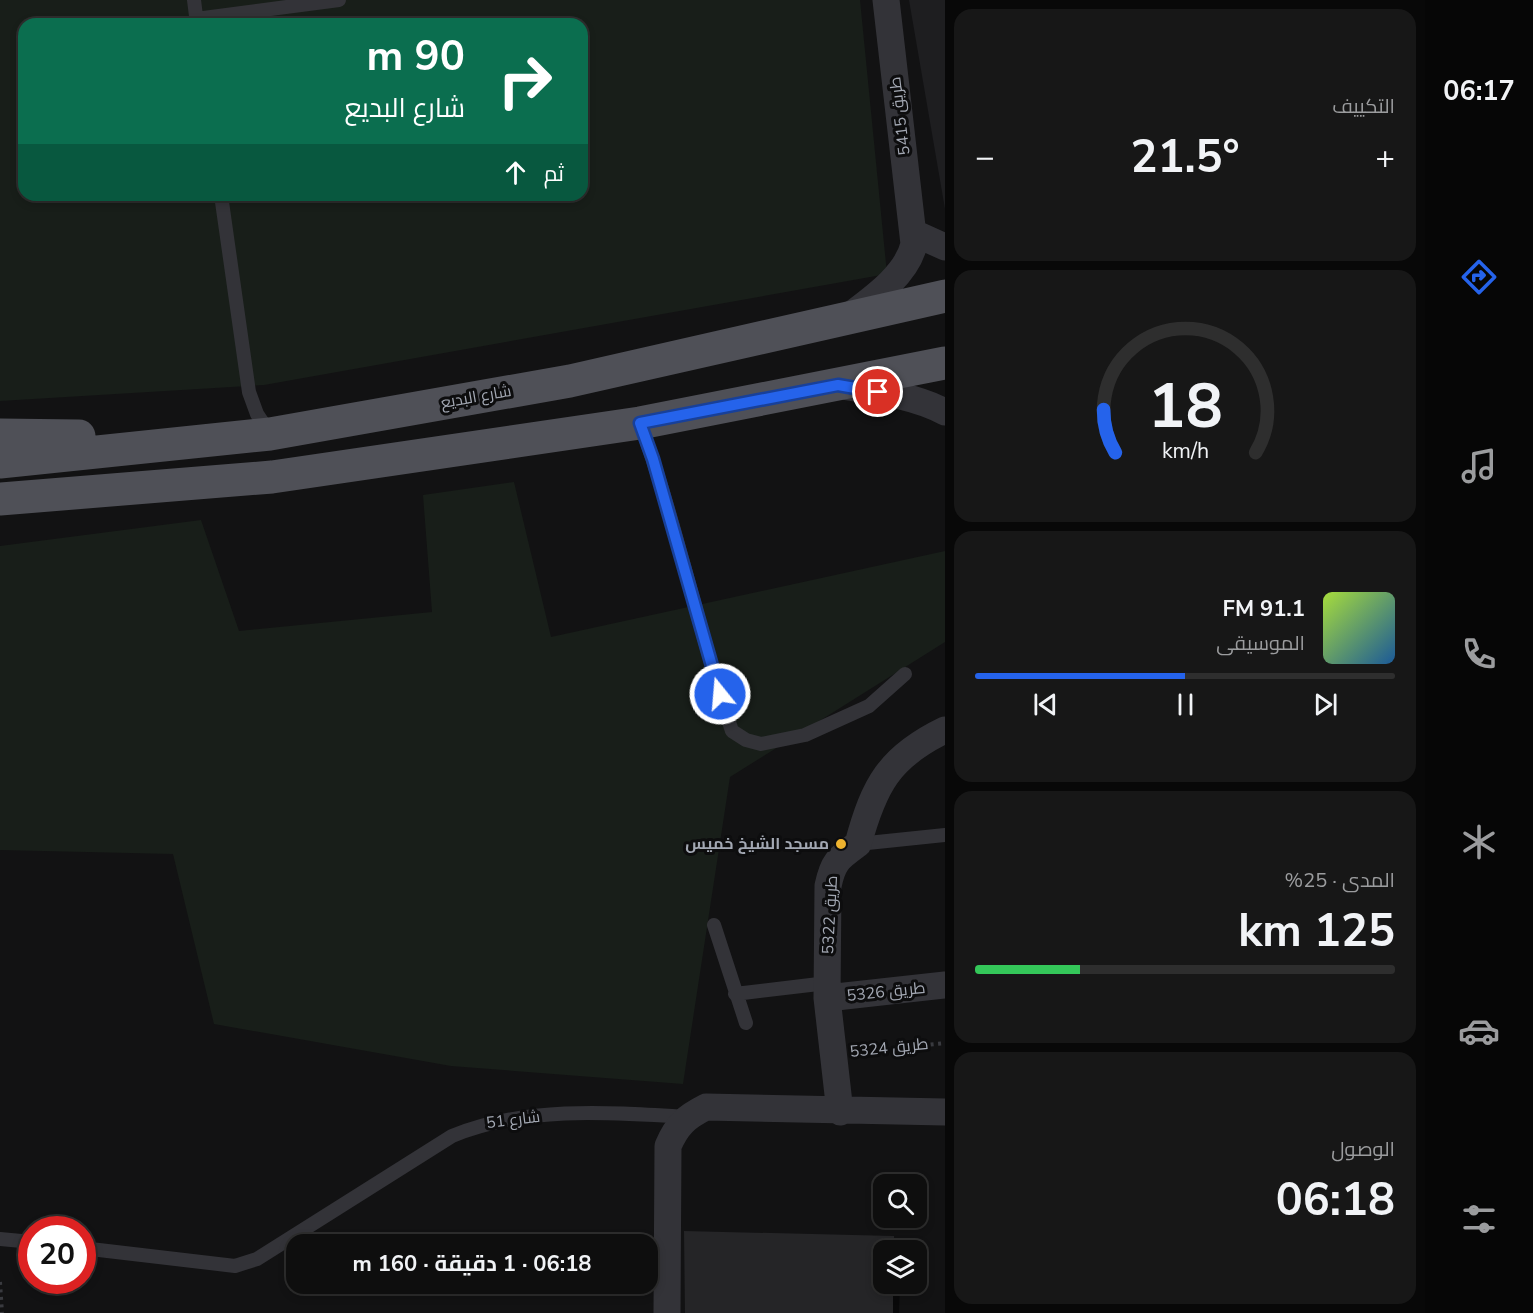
<!DOCTYPE html>
<html lang="ar">
<head>
<meta charset="utf-8">
<style>
	body { margin:0; font-family:"Nunito Sans",Cairo,sans-serif; background:#171717; color:#f1f3f6; direction:rtl; height:100vh; display:flex; flex-direction:column; font-size:22px; white-space:nowrap }
	* { box-sizing:border-box; margin:0 }
	p { font-size:20px; color:#9b9c9e }
	.icon { flex:none; width:33px; height:33px; fill:none; stroke:currentColor; stroke-width:2; stroke-linecap:round; stroke-linejoin:round }
	.map { position:relative; flex:1; overflow:hidden; direction:ltr }
	.side { display:flex; flex-direction:column; gap:9px; padding:9px; background:#080808; width:480px }
	.side>* { flex:none }
	.banner { position:absolute; left:18px; top:18px; width:570px; height:183px; border-radius:18px; box-shadow:0 3px 9px #0003,0 0 0 2px #2e2e2e; direction:rtl; background:#0b6e4f; color:#fff; overflow:hidden }
	.tools { position:absolute; left:873px; top:1174px; display:grid; gap:12px }
	.tools a { display:grid; place-items:center; width:54px; height:54px; border-radius:12px; background:#0e0e0e; box-shadow:0 3px 9px #0003,0 0 0 2px #2e2e2e; font-size:30px }
	.speed { position:absolute; left:18px; top:1216px; display:flex; gap:12px; font-size:30px; font-weight:700; text-align:center }
	.speed>* { display:grid; place-content:center; width:78px; height:78px; border-radius:50%; background:#0e0e0e; box-shadow:0 3px 9px #0003,0 0 0 2px #2e2e2e; line-height:1 }
	.speed .limit { border:9px solid #d22; background:#fff; color:#111 }
	.pin { position:absolute; display:grid; place-items:center; width:51px; height:51px; color:#fff; margin:-26px; border:3px solid #fff; border-radius:50%; box-shadow:0 2px 6px #0007 }
	.me { position:absolute; width:66px; margin:-33px; rotate:343deg; stroke-linejoin:round; filter:drop-shadow(0 0 4px #0008) }
	.turn { display:flex; align-items:center; gap:21px; height:126px; padding:0 24px; font-size:27px }
	.turn .icon { width:78px; height:78px; stroke-width:2.5 }
	.turn b { display:block; font-size:42px; line-height:51px }
	.then { display:flex; align-items:center; height:57px; padding:0 24px; background:#0003; gap:12px; font-size:22px }
	.big { font-size:45px; font-weight:700; line-height:1.1 }
	.side .widget { flex:1; display:flex; flex-direction:column; justify-content:center; gap:9px; min-width:0; padding:0 21px; border-radius:18px; background:#171717 }
	.side .dial { align-items:center; gap:0 }
	.dial svg { height:156px; overflow:visible; fill:none; stroke:#2e2e2e; stroke-width:7; stroke-linecap:round; text-anchor:middle }
	.dial text { fill:#f1f3f6; stroke:none }
	.song { display:flex; align-items:center; gap:18px }
	.cover { width:72px; height:72px; border-radius:9px; background:linear-gradient(135deg,hsl(80 70% 55%),hsl(210 70% 35%)) }
	.played { height:6px; border-radius:3px; background:linear-gradient(90deg,#2563eb 50%,#2e2e2e 50%) }
	.keys { display:flex; justify-content:space-around; direction:ltr }
	.heat { display:flex; justify-content:space-between; align-items:center; font-size:33px; direction:ltr }
	.charge { height:9px; border-radius:4px; background:linear-gradient(90deg,#34c759 25%,#2e2e2e 0) }
	.trip { position:absolute; left:286px; top:1234px; width:372px; height:60px; border-radius:18px; background:#0e0e0e; box-shadow:0 3px 9px #0003,0 0 0 2px #2e2e2e; font-weight:700; line-height:60px; text-align:center; direction:rtl }
	main { display:flex; flex:1; min-height:0 }
	.tabs { display:flex; flex-direction:column; width:108px; justify-content:space-around; align-items:center; background:#060606; color:#9b9c9e }
	.tabs .icon { width:42px; height:42px }
	.tabs .active { color:#2563eb }
	.tabs b { font-size:27px; color:#f1f3f6 }
	.map>svg:first-child { display:block }
	.built { fill:#1e1e20 }
	.green { fill:#181e19; fill-rule:evenodd }
	.shadow { fill:#0007 }
	.building { fill:#252527 }
	.lines { fill:none; stroke-linecap:round; stroke-linejoin:round }
	.path { stroke:#393a3f; stroke-width:4; stroke-dasharray:3 4.5; stroke-linecap:butt }
	.lane { stroke:#333338; stroke-width:14 }
	.street { stroke:#333338; stroke-width:27 }
	.primary { stroke:#4f5057; stroke-width:33 }
	.route-casing { stroke:#184099; stroke-width:15 }
	.route { stroke:#2563eb; stroke-width:10 }
	.poi-dot { fill:#eeb32f; stroke:#0d0d0e; stroke-width:2 }
	.labels { text-anchor:middle; dominant-baseline:central; stroke-width:6; stroke-linejoin:round; paint-order:stroke }
	.street-label { font-size:16px; fill:#a3a8b3; stroke:#0d0d0e }
	.poi-label { font-size:16px; font-weight:bold; fill:#a3a8b3; stroke:#0d0d0e; text-anchor:end }
</style>
</head>
<body>
<main>
<nav class="tabs">
<b>06:17</b>
<svg class="icon active" aria-label="directions" viewBox="0 0 24 24"><path d="M12 3l9 9-9 9-9-9zM9 14v-3h6M13 9l2 2-2 2"/></svg>
<svg class="icon" aria-label="music" viewBox="0 0 24 24"><path d="M9 18V5l10-2v13"/><circle cx="6" cy="18" r="3"/><circle cx="16" cy="16" r="3"/></svg>
<svg class="icon" aria-label="phone" viewBox="0 0 24 24"><path d="M5 4h4l2 5-3 2q2 4 5 5l2-3 5 2v4C11 20 4 13 5 4z"/></svg>
<svg class="icon" aria-label="climate" viewBox="0 0 24 24"><path d="M12 3v18M4 7l16 10M4 17L20 7"/></svg>
<svg class="icon" aria-label="car" viewBox="0 0 24 24"><path d="M5 17H2v-5l4-1 3-4h7l3 4 3 1v5h-3M9 17h6M6 11h13"/><circle cx="7" cy="17" r="2"/><circle cx="17" cy="17" r="2"/></svg>
<svg class="icon" aria-label="filters" viewBox="0 0 24 24"><path d="M4 7h16M4 17h16"/><circle cx="9" cy="7" r="2"/><circle cx="15" cy="17" r="2"/></svg>
</nav>
<section class="side">
<div class="widget"><p>التكييف</p>
<div class="heat"><a>−</a><b class="big">21.5°</b><a>+</a></div>
</div>
<div class="widget dial"><svg viewBox="0 0 100 80">
<path d="M14 69A42 42 0 1 1 86 69"/>
<path d="M14 69A42 42 0 0 1 8 47" stroke="#2563eb"/>
<text x="50" y="56" font-size="32" font-weight="700">18</text>
<text x="50" y="72" font-size="11">km/h</text>
</svg></div>
<div class="widget">
<div class="song"><i class="cover"></i><div><b>91.1 FM</b><p>الموسيقى</p></div></div>
<div class="played"></div>
<div class="keys"><svg class="icon" aria-label="previous" viewBox="0 0 24 24"><path d="M18 5L8 12l10 7zM5 5v14"/></svg><svg class="icon" aria-label="pause" viewBox="0 0 24 24"><path d="M8 5v14M16 5v14"/></svg><svg class="icon" aria-label="next" viewBox="0 0 24 24"><path d="M6 5l10 7-10 7zM19 5v14"/></svg></div>
</div>
<div class="widget"><p>المدى · 25%</p><b class="big">125 km</b><div class="charge"></div></div>
<div class="widget"><p>الوصول</p><b class="big">06:18</b></div>
</section>
<div class="map">
<svg width="945" height="1313" viewBox="0 0 945 1313">
	<rect width="100%" height="100%" fill="#121213"/>
	<path class="built" d="M909,0H945V209Z"/>
	<path class="green" d="M0,0H860L887,274L264,385L0,401ZM24,24H582V195H24Z
		M514,482L551,637L945,551V642L730,777L683,1084L451,1066L214,1024L173,854L0,850V546L201,520L239,631L432,612L423,495Z"/>
	<path class="shadow" d="M894,1238L901,1251H884V1284H900L899,1313H687Z"/>
	<path class="building" d="M684,1231L894,1236V1251H884V1284H893V1313H685Z"/>
	<g class="lines">
		<path class="path" d="M856,1052L945,1043
			M0,1282L2,1313"/>
		<path class="lane" d="M194,0L197,24
			M196,19L339,0
			M221,195L249,392L257,414L269,432
			M640,423C677,524 698,630 732,731L746,740L761,744L805,735L869,706L905,674
			M858,844L945,835
			M714,925L746,1023
			M735,994L827,983
			M0,1239L32,1242
			M82,1248L235,1266L257,1259L452,1136C525,1106 608,1112 686,1117"/>
		<path class="street" d="M914,233L945,247
			M848,317C872,299 907,275 914,244L886,0
			M848,387C881,392 914,396 945,412
			M827,998L945,985
			M840,1112L827,998L828,886C833,861 839,858 858,844C874,785 889,757 945,730
			M667,1313L668,1146C677,1125 686,1117 706,1107L945,1112"/>
		<path class="primary" d="M0,435L79,436
			M0,462L270,434L570,381L945,296
			M0,499L272,477L640,423L945,363"/>
	</g>
	<g class="lines">
		<g class="route-casing">
			<path id="route" d="M720,694L653,459L640,423L838,385L878,392"/>
		</g>
		<use href="#route" class="route"/>
	</g>
	<circle class="poi-dot" cx="841" cy="844" r="6"/>
	<g class="labels">
		<g class="street-label">
			<text transform="translate(900 116) rotate(-97)">طريق 5415</text>
			<text transform="translate(476 397) rotate(-10)">شارع البديع</text>
			<text transform="translate(830 915) rotate(-87)">طريق 5322</text>
			<text transform="translate(886 992) rotate(-6)">طريق 5326</text>
			<text transform="translate(889 1048) rotate(-6)">طريق 5324</text>
			<text transform="translate(513 1120) rotate(-7)">شارع 51</text>
		</g>
		<g class="poi-label">
			<text x="829" y="844">مسجد الشيخ خميس</text>
		</g>
	</g>
</svg>
<div class="tools">
<a><svg class="icon" aria-label="search" viewBox="0 0 24 24"><circle cx="10" cy="10" r="6"/><path d="M15 15l6 6"/></svg></a>
<a><svg class="icon" aria-label="layers" viewBox="0 0 24 24"><path d="M12 4l9 5-9 5-9-5zM3 14l9 5 9-5"/></svg></a>
</div>
<div class="speed"><div class="limit">20</div></div>
<div class="pin" style="left:878px;top:392px;background:#d93025"><svg class="icon" aria-label="arrive" viewBox="0 0 24 24"><path d="M6 21V4h12l-3 4 3 4H6"/></svg></div>
<svg class="me" style="left:720px;top:694px" viewBox="-20 -20 40 40"><circle r="17" fill="#2563eb" stroke="#fff" stroke-width="3"/><path d="M0-11L8 9 0 5-8 9z" fill="#fff"/></svg>
<div class="trip">06:18 · 1 دقيقة · 160 m</div>
<div class="banner">
<div class="turn"><svg class="icon" aria-label="right" viewBox="0 0 24 24"><path d="M7 20v-9h11M14 6l5 5-5 5"/></svg><div><b>90 m</b>شارع البديع</div></div>
<div class="then">ثم<svg class="icon" aria-label="ahead" viewBox="0 0 24 24"><path d="M12 20V5M6 11l6-6 6 6"/></svg></div>
</div>
</div>
</main>
</body>
</html>
